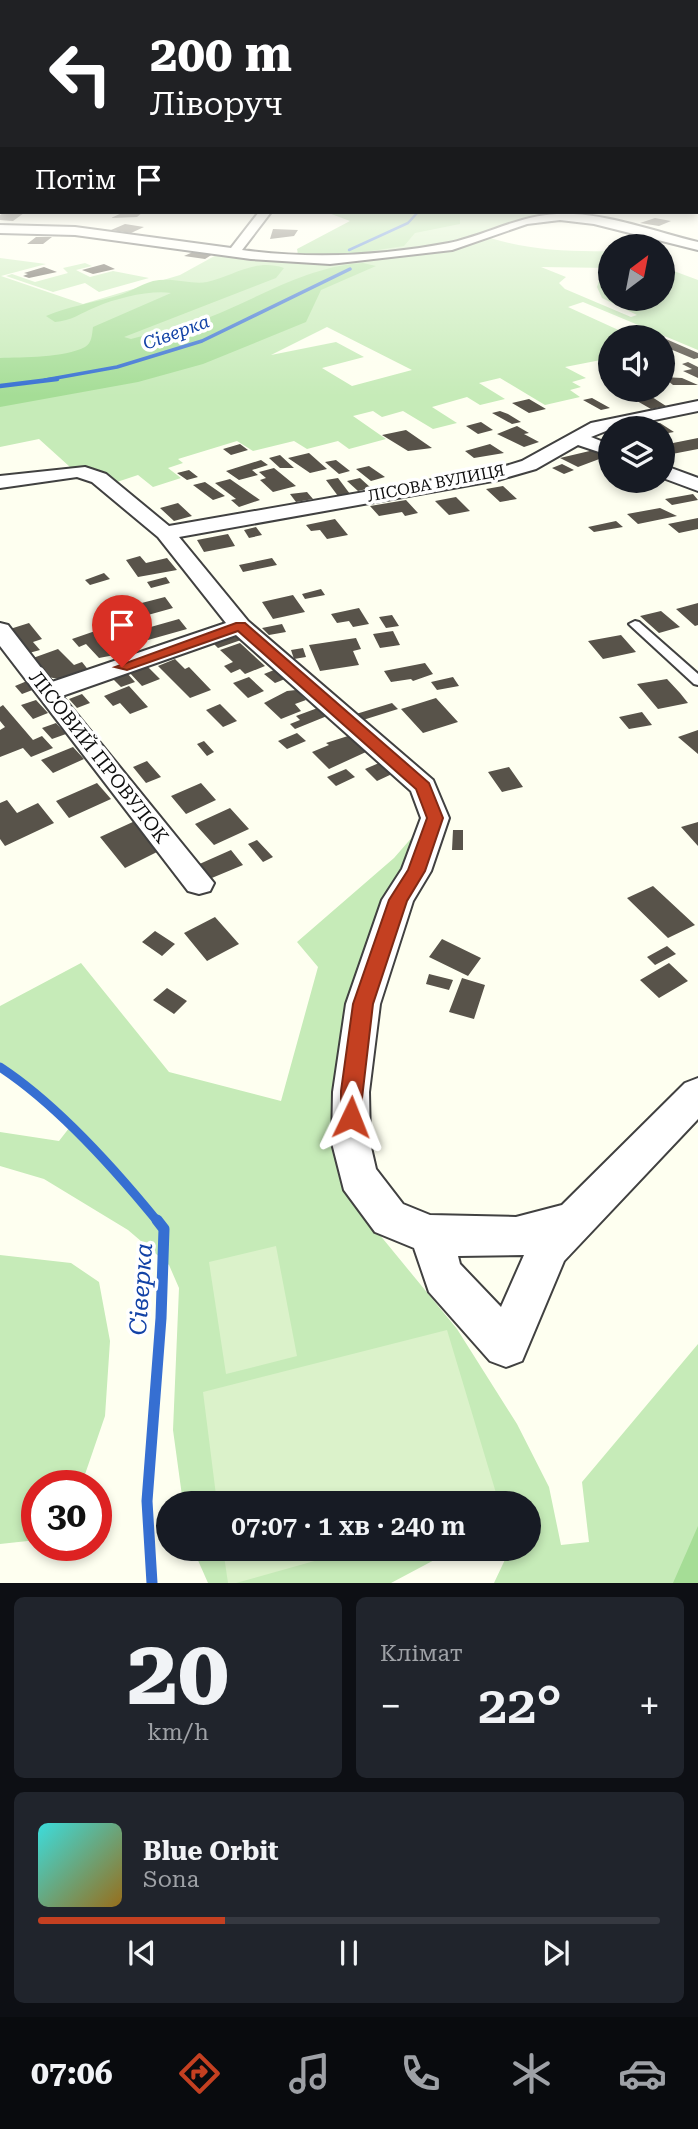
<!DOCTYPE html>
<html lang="uk">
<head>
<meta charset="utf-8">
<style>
	body { margin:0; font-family:"Roboto Serif",serif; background:#20242c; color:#f1f3f6; height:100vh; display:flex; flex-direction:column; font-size:26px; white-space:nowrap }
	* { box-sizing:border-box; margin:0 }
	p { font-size:23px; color:#9ea1a6 }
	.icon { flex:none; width:38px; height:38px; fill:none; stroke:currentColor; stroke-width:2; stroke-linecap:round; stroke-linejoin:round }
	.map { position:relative; height:1583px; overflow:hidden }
	.details { display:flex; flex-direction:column; gap:14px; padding:14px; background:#0d0f14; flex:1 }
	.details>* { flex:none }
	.hud { position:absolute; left:0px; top:0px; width:698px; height:214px; box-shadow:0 4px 10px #0003; background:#202124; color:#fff; overflow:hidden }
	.needle { width:46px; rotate:32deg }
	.fabs { position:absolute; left:598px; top:234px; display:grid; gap:14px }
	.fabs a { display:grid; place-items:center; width:77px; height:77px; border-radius:50%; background:#171b24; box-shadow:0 4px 10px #0003; font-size:35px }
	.speed { position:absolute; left:21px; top:1470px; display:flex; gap:14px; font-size:35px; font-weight:700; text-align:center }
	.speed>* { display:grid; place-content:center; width:91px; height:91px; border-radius:50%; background:#171b24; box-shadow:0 4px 10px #0003; line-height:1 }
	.speed .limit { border:10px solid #d22; background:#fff; color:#111 }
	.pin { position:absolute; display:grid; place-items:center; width:60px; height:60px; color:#fff; margin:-72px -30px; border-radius:50% 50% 50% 0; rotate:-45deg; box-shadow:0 0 7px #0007 }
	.pin .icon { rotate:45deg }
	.me { position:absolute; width:77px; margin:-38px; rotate:2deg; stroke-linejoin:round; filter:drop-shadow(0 0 5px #0008) }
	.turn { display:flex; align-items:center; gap:24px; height:147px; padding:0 35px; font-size:32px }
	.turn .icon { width:91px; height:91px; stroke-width:2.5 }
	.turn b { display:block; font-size:49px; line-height:60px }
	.then { display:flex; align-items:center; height:66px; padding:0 35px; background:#0003; gap:14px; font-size:26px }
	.big { font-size:52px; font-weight:600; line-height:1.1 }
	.details .card { flex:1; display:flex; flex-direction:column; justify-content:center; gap:10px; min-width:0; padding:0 24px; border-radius:10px; background:#20242c }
	.details .dial { align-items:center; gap:0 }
	.dial b { font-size:91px; line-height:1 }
	.song { display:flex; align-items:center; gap:21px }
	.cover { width:84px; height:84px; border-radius:10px; background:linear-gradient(135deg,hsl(180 70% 55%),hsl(40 70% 35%)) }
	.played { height:7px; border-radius:4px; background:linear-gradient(90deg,#c44021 30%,#363941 30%) }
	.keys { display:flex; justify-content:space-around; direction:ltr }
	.heat { display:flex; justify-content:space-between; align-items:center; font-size:38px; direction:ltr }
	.details .tiles { flex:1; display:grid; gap:14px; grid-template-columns:1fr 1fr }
	.card:last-child { grid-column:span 2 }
	.trip { position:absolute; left:156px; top:1491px; width:385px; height:70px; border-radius:35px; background:#171b24; box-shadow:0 4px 10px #0003; font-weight:600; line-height:70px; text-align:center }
	.menu { display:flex; height:112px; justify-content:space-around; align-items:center; background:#090b0e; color:#9ea1a6 }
	.menu .icon { width:49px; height:49px }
	.menu .active { color:#c44021 }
	.menu b { font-size:32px; color:#f1f3f6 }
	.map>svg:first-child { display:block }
	.green { fill:#c6ebb8; fill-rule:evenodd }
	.forest { fill:#a5dd96 }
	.pitch { fill:#dbf2ca }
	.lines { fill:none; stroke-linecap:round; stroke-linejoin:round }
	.stream-far4 { stroke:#366fd2; stroke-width:2.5 }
	.stream-far3 { stroke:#366fd2; stroke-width:3.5 }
	.stream-far2 { stroke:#366fd2; stroke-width:4.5 }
	.stream-far1 { stroke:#366fd2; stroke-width:9 }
	.stream { stroke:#366fd2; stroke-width:11 }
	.building { fill:#58534a }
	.service-casing { stroke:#414141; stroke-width:4 }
	.minor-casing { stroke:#414141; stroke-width:4 }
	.service { fill:#fff; fill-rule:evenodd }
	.minor { fill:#fff; fill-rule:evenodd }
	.route { fill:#c44021; stroke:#7f2a15; stroke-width:2 }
	.labels { text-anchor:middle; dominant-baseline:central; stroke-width:7; stroke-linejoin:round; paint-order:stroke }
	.far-street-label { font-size:16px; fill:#0e0e0e; stroke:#fff }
	.far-water-label { font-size:18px; font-style:italic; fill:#1242a6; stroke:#fff }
	.street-label { font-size:19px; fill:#0e0e0e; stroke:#fff }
	.near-water-label { font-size:24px; font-style:italic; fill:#1242a6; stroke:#fff }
</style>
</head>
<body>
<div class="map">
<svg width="698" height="1583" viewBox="0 0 698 1583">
	<rect width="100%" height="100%" fill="#fefff0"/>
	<path class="green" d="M380,212H567L585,217H543L521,220L450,245L331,258L291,255L335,239Z
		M490,238C530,250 569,252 611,251V268L541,267L566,277L559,283L565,289L631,317L637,315L602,298L597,287L600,278L611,276V299H663V267L698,280V350L583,302L568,307L636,338H611V358L565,367L586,378L572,382L581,387L570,390L580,397L545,405L500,378L479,383L505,399L480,405L467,397L432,407L457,423L433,429L403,411L382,417L373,411L353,416L386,439L349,449L338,441L307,449L294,441L253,451L237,441L178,459L183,463L168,468L181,478L153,487L138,475L117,482L107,473L70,467L39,439L0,447V258L46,264L1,276L83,304L180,275L220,253L284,260L455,247ZM327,327L412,370L352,386L322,368L364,357L336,342L271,355Z
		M85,263L92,266L76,270L90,277L113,271L149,278L99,292L85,283L53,292L6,276L12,274L35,282L68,273L63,268Z
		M428,819L367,956L370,1223L457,1329L517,1424L549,1487L561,1545L589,1542L582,1482L698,1344V1583H494L510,1549H528V1503H183L173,1430L179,1288L169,1265L128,1230L44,1179L0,1166V1132L59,1141L73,1123L0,1063V1006L81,963L169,1072L281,1101L318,967L297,942L394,858Z
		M0,1255L71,1263L99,1282L110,1341L105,1416L81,1486H37V1540L0,1544Z
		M193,1549H455L391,1583H208Z"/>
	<path class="forest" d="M326,212H464L460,214V224L415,233L404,246L345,255L298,254L297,249L350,221Z
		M363,263L376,266L321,290L306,322L203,364L138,382L0,407V358C23,357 64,358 85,347C92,343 92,334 93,327L171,293C150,290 117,298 96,307C81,313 71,321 55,322L46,316C68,307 90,303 113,297C127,294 139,285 153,281C173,277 192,285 207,282C234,276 255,258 284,268L276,278L124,337L131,339C161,331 192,325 220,313C267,293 311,266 363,263Z
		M698,1526V1583H673Z"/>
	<path class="pitch" d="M276,1246L297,1356L226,1374L209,1262Z
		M447,1330L499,1503H217L203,1392Z
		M223,1549H357L236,1583H228Z"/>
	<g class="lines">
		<path class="stream-far4" d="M349,250L408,223L418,212"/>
		<path class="stream-far3" d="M45,380L117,367L202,341L350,269"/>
		<path class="stream-far2" d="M0,386L57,379"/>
		<path class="stream-far1" d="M0,1067C58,1105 114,1168 158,1222"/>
		<path class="stream" d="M152,1583L147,1501L161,1318L164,1229L157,1220"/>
	</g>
	<path class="building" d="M5,212L24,213L13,221L0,220V215Z
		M124,212H143L137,217L111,218Z
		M655,218L671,221L659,226L640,223Z
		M125,224L144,227L131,233L111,230Z
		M273,229L298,230L294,236L270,239Z
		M36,237H52L43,244H27Z
		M193,252L213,254L205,259L184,256Z
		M104,264L115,269L93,274L82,270Z
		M44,267L57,272L29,278L23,276L28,274L24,273Z
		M666,339L698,353V358L694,359L663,346Z
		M688,362L698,367V378L683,371L692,369L682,364Z
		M663,377L682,378L698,385H673Z
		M639,390L652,397L666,406L651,409L623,393Z
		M592,398L610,408L601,410L583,400Z
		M529,399L546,409L529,413L512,403Z
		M500,411L508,414L521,422L512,424L492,413Z
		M481,422L493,430L478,434L466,426Z
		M660,423L674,432L663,434V429H638Z
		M517,426L529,433L524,434L539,442L524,447L497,434Z
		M406,430L432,448L408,451L382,435Z
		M698,438V449L667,455L663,453V445Z
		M240,444L248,450L231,455L223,449Z
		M490,444L504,453L474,458L465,451Z
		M598,449L610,455L578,467L560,458Z
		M309,453L327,469L310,473L288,458Z
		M280,455L294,468H280L269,458Z
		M261,460L268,465L252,470L258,475L239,480L226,471Z
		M336,460L350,471L339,474L325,462Z
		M562,464L574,470L564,474L552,468Z
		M369,466L385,477L371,481L356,469Z
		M274,468L296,486L273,492L260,480L266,478L259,472Z
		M189,470L198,477L187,480L177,473Z
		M338,478L350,494L338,496L326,480Z
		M360,478L371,488L358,491L347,481Z
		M230,479L260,500L239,507L231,500L236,499L215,483Z
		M617,481H640L644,484L625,488Z
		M205,482L225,496L213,500L193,485Z
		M503,486L517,499L500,502L486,489Z
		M307,492L313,499L296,502L290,494Z
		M693,494L698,500L672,505L665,499Z
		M456,497L470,511L449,515L435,501Z
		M406,500L418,513L405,516L402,512L379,516L370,506Z
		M178,503L192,516L174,521L160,508Z
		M660,508L677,516L638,524L627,514Z
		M698,518V529L679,533L668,524Z
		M335,519L348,535L327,539L320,530L311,531L306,525Z
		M616,521L623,527L594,532L588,527Z
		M256,527L262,535L249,538L244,530Z
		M228,534L235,546L204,552L197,540Z
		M140,556L146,563L167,558L177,570L138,577L126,560Z
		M272,558L277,565L243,572L239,565Z
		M104,573L110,579L90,585L85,580Z
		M166,577L170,583L151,588L147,582Z
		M321,589L325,595L305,599L302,594Z
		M293,595L305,612L273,619L262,602Z
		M165,597L173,608L130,620L122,608Z
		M698,603V625L695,626L676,609Z
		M359,608L369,624L353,627L349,621L337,623L331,614Z
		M661,611L680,627L659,633L640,616Z
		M392,615L399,626L386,628L379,617Z
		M179,619L187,629L148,640L140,630Z
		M29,623L42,639L33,642L40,650L29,653L10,629Z
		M282,624L286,632L269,635L262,628Z
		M101,629L114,642L119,641L130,652L99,658L86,644L79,647L72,639Z
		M393,631L400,645L380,648L373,634Z
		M621,635L636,652L603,659L588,641Z
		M240,636L247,645L241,640L218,648L212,642Z
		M356,638L361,649L353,651L359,665L320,671L309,645Z
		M240,643L265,666L245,674L240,669L231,673L224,666L233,662L220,650Z
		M303,648L306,657L294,659L291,650Z
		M58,649L74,665L82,662L90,672L64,680L48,677L33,658Z
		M175,659L185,669L189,667L211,690L190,698L158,666Z
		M425,663L433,674L413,681L411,679L391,682L384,671Z
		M146,665L160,679L142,686L128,671Z
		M274,670L285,679L275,683L264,674Z
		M127,673L135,682L121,687L112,678Z
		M249,677L264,691L248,698L233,683Z
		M453,677L459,686L437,690L431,682Z
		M667,679L680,693L688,703L658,709L637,684Z
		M27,681L35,689L22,694L15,686Z
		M129,686L148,707L130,714L120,703L113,706L104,696Z
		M296,690L306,700L295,704L301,711L281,719L264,703L287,691Z
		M82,694L90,703L77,708L69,699Z
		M436,698L458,722L423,733L401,709Z
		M36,700L48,713L33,719L21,705Z
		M392,703L398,709L363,720L356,714Z
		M220,704L237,721L223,727L206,710Z
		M3,705L33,740L42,736L53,748L31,757L23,748L0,757V730L5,727L0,721V707Z
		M323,706L332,714L295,729L290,724L300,720L296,716Z
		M642,712L652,725L629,729L619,717Z
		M56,723L66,734L52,739L42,728Z
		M698,730V754L678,737Z
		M297,733L306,741L287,749L278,741Z
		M348,736L366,752L329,769L312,752L329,745L326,743Z
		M204,741L214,752L207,756L197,744Z
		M73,747L84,759L53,773L41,760Z
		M147,761L161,777L146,783L133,767Z
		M379,763L392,774L377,781L365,769Z
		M509,767L523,787L502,792L488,772Z
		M346,769L355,777L336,786L327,777Z
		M97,783L111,799L69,818L56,801Z
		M201,783L216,800L186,814L171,796Z
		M7,800L17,813L38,803L54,823L5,846L0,839V803Z
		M230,808L249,829L214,845L195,824Z
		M135,821L161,850L125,868L100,837Z
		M698,822V846L681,827Z
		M453,830H463V850H452Z
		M257,840L273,857L263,862L248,844Z
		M231,850L243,865L207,880L195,866Z
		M653,886L695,925L668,938L627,898Z
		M215,917L239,944L207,961L184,933Z
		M155,931L175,944L162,956L142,942Z
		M442,939L481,958L468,976L429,957Z
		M667,946L676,954L655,965L647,957Z
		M669,963L688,981L659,998L640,980Z
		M429,974L453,980L449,990L426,984Z
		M462,978L485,985L474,1019L449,1012Z
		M167,988L187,1001L174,1014L153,1000Z"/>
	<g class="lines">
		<g class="service-casing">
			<path id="service" d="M635,621L639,622L698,674V685L694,684L631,626L629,624Z"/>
		</g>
		<g class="minor-casing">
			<path id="minor" d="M0,179H2V185H0Z
				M696,189H698V195H696Z
				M259,212H271L242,250C310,259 382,256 449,243C486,235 518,216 557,214C600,211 656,232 698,242V250L594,224L560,220L527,224L452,250L330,264L251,259L75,235L0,233V225L75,227L231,248Z
				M698,401V411L611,429L591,437L611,445V456L578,445L536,469L498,480L179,537L248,621L433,780L449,818L431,871L413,901L380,1004L369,1092L370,1143L376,1169L403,1204L430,1215L516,1217L562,1205L685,1083L698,1078V1119L564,1261L522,1361L506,1367L490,1361L429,1292L414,1248L375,1232L344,1190L332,1143L333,1092L346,1004L382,900L402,869L421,818L411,791L236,635L62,696L214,883L210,891L199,894L188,891L0,646V623L8,625L52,682L226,623L158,537L92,482L77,477L0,488V476L85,467L106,474L169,526L496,469L522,461L591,423ZM524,1255L501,1307L460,1264L458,1256Z
				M663,465L698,478V491L663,478Z"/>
		</g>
		<use href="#service" class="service"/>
		<use href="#minor" class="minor"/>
	</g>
	<linearGradient id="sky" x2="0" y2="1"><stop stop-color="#92beee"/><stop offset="0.44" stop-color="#fffff8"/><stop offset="1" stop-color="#fffff8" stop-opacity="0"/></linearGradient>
	<rect width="698" height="396" fill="url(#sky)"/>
	<path class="route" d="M236,623H245L429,783L443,818L425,871L407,901L373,1004L359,1124L351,1127L344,1124L341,1117V1091L353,1004L389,900L408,870L427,818L416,789L238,631L127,670L115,667Z"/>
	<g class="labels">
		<g class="far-street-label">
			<text transform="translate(436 483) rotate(-11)">ЛІСОВА ВУЛИЦЯ</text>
		</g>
		<g class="far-water-label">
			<text transform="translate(176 332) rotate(-20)">Сіверка</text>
		</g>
		<g class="street-label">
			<text transform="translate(99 757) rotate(52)">ЛІСОВИЙ ПРОВУЛОК</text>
		</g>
		<g class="near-water-label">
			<text transform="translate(141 1289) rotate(-86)">Сіверка</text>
		</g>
	</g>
</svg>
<div class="fabs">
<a><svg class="needle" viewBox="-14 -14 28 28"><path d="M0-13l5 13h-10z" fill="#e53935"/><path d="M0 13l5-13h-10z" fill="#9ea1a6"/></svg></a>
<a><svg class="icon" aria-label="sound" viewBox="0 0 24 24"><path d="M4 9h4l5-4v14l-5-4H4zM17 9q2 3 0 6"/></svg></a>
<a><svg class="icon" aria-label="layers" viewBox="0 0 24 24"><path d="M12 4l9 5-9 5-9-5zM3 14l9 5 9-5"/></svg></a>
</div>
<div class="speed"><div class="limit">30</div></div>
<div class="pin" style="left:122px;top:667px;background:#d93025"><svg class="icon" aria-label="arrive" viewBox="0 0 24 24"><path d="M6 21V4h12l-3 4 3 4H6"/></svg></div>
<svg class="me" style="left:351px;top:1117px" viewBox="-20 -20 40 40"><path d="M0-17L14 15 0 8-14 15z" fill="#c44021" stroke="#fff" stroke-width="4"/></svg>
<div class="trip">07:07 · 1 хв · 240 m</div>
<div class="hud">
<div class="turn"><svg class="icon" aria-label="left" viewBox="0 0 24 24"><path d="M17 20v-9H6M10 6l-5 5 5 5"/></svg><div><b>200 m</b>Ліворуч</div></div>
<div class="then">Потім<svg class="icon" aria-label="arrive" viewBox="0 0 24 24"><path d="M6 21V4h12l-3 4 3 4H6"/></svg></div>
</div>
</div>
<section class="details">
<div class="tiles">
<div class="card dial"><b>20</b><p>km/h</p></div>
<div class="card"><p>Клімат</p>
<div class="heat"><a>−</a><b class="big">22°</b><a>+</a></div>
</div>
<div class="card">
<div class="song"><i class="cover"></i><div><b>Blue Orbit</b><p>Sona</p></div></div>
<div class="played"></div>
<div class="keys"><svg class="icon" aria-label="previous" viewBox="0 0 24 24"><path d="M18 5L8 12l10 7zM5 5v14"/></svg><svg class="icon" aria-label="pause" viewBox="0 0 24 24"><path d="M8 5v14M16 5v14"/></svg><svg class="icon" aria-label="next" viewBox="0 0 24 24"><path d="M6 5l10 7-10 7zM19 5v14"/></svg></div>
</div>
</div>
</section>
<nav class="menu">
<b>07:06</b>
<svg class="icon active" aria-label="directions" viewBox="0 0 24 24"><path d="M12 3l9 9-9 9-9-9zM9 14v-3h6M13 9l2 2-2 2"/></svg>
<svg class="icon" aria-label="music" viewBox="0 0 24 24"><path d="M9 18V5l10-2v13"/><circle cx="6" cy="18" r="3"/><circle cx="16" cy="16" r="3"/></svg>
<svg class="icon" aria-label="phone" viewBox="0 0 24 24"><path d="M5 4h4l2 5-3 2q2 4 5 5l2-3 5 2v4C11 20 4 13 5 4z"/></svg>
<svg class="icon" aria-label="climate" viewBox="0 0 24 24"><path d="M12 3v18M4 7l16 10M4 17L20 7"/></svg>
<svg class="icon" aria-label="car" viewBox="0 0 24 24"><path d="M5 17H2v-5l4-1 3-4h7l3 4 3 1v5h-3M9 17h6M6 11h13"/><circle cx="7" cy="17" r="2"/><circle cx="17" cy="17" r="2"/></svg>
</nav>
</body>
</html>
